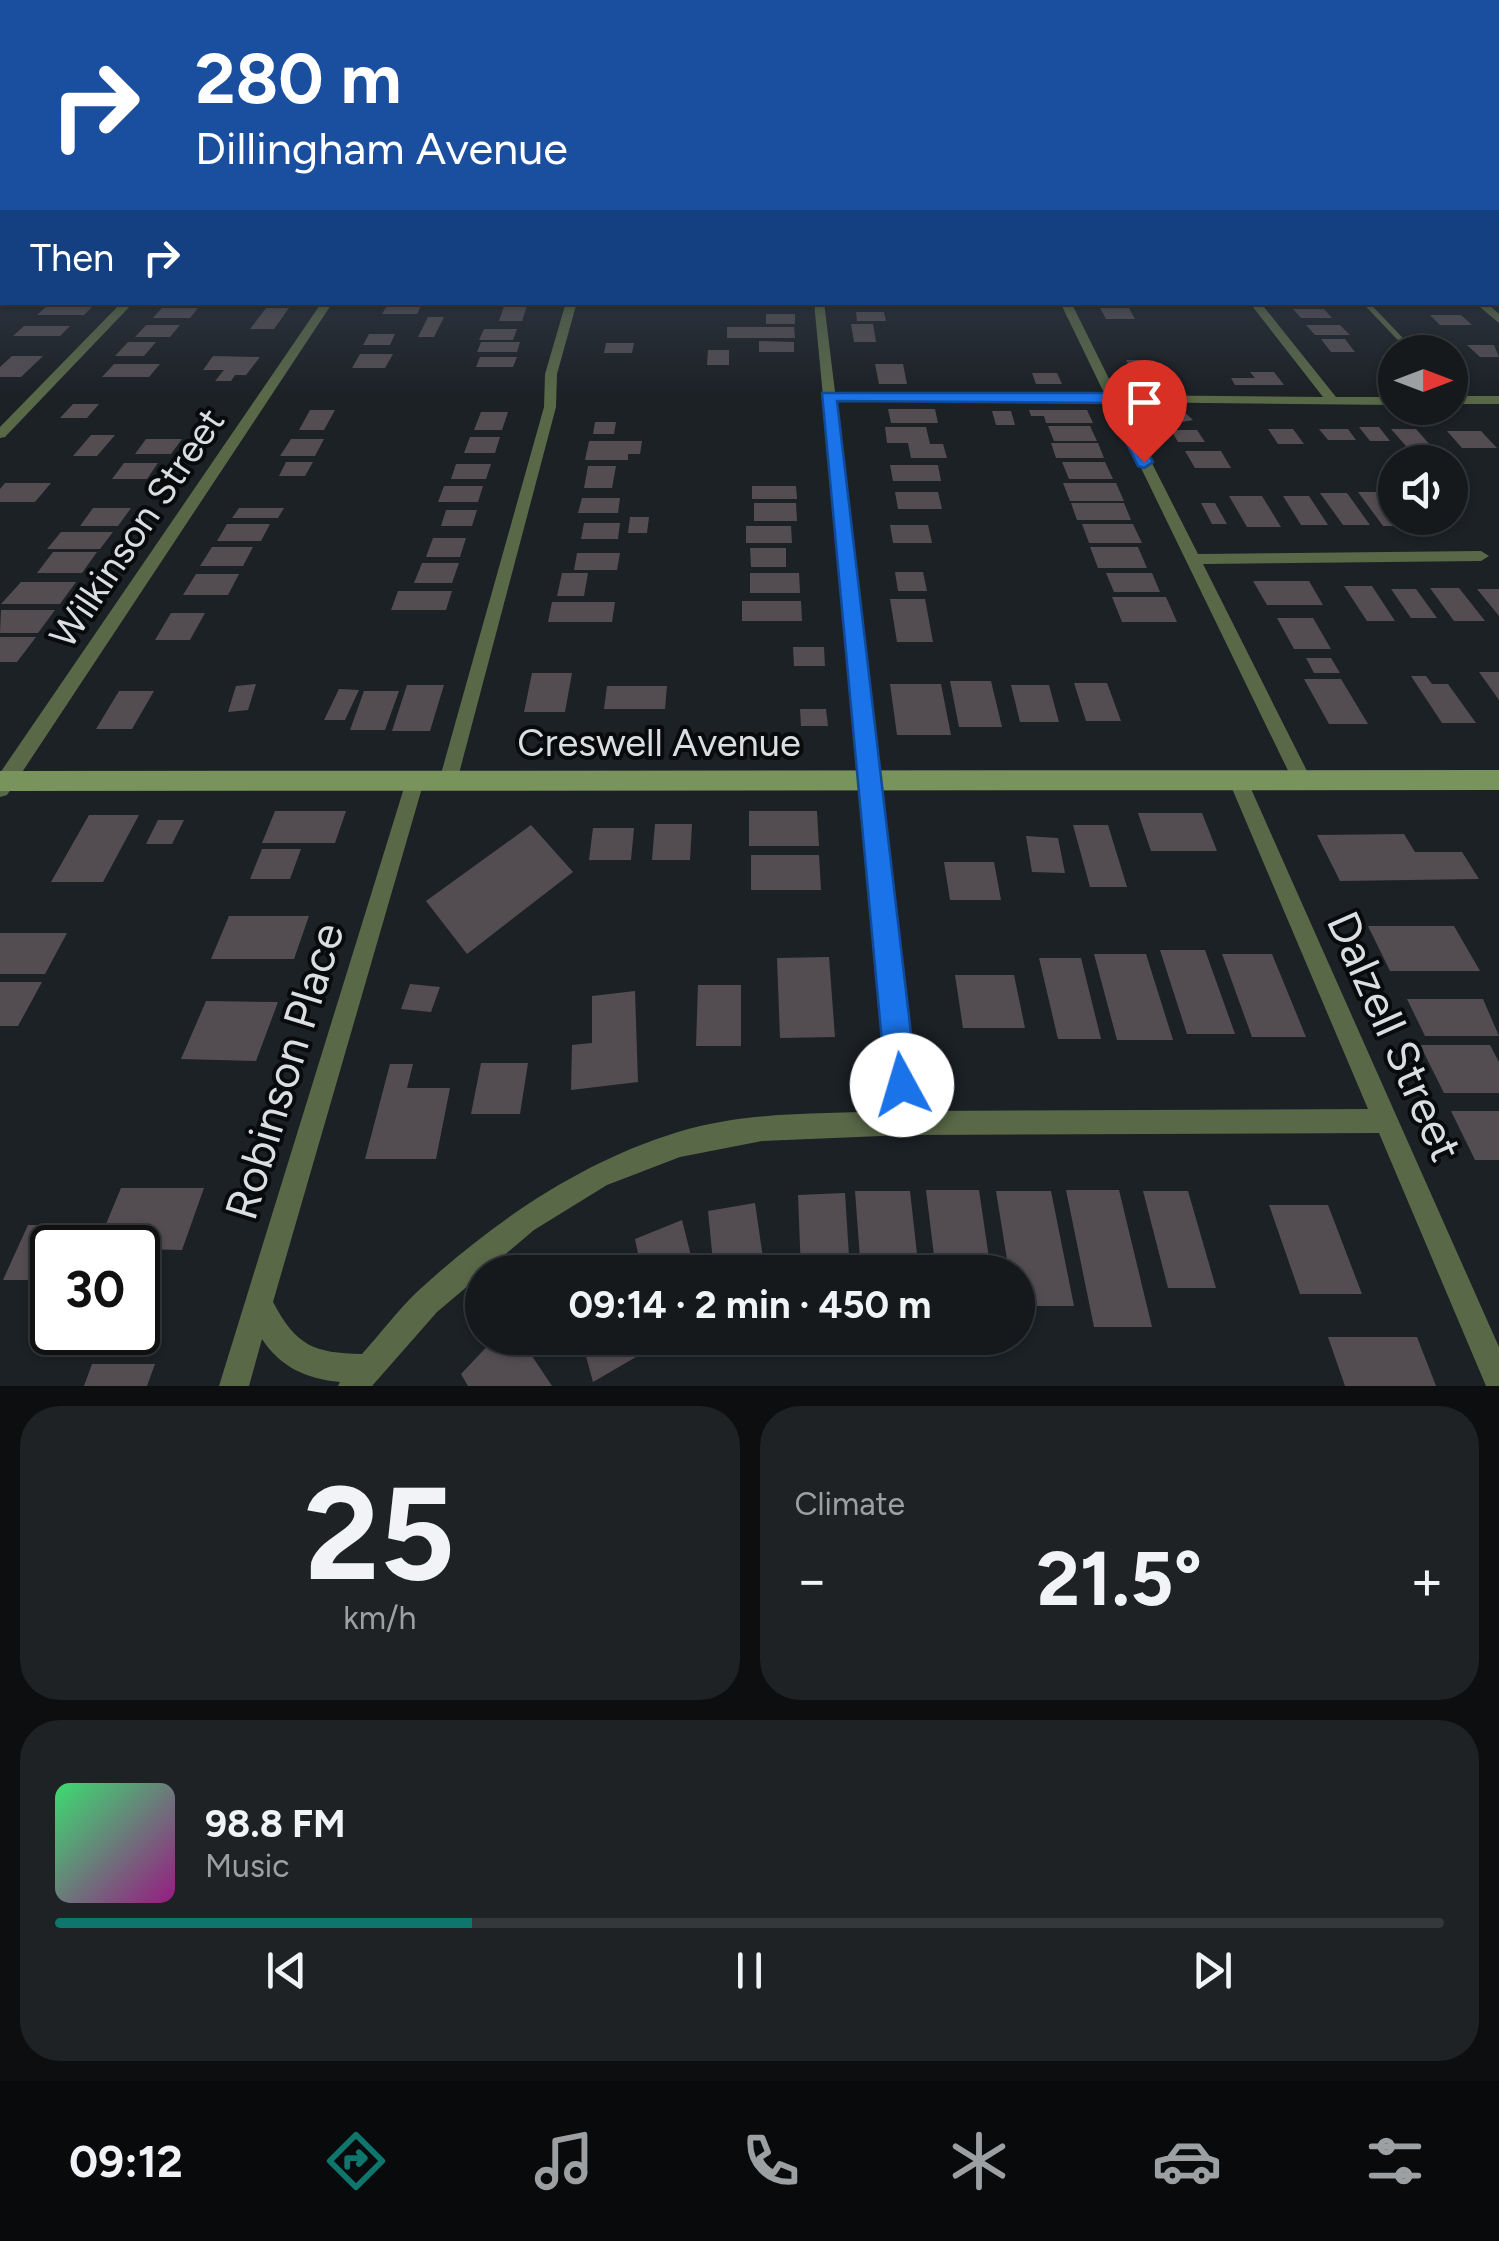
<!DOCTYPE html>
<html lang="en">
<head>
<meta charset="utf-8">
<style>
	body { margin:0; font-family:Figtree,sans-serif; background:#1e2225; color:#f1f3f6; height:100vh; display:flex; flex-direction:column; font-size:38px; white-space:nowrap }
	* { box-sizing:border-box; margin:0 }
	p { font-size:32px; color:#9da0a3 }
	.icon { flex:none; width:55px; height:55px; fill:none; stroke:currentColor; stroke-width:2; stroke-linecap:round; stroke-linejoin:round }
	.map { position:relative; height:1386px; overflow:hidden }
	.details { display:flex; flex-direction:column; gap:20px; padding:20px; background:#0c0e0f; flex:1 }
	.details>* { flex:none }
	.hud { position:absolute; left:0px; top:0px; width:1500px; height:305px; box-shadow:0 2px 8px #0004,0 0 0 2px #34383b; background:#1a4fa0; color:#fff; overflow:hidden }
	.needle { width:65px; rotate:90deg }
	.fabs { position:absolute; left:1378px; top:335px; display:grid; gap:20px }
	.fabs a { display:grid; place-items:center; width:90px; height:90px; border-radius:50%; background:#15191c; box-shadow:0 2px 8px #0004,0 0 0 2px #34383b; font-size:50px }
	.speed { position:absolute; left:30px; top:1225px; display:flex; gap:20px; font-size:50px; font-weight:700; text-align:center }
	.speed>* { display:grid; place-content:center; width:130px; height:130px; border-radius:50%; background:#15191c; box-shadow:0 2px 8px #0004,0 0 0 2px #34383b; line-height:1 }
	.speed .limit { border:5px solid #111; border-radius:15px; background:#fff; color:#111 }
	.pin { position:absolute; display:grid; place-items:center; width:85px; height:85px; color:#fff; margin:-102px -42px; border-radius:50% 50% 50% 0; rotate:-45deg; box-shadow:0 0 10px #0007 }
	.pin .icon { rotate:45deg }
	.me { position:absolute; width:110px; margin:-55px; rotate:354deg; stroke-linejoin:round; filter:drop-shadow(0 0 8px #0008) }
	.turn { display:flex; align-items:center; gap:35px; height:210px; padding:0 30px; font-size:45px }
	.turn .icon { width:130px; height:130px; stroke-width:2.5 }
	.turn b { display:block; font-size:70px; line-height:85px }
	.then { display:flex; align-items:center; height:95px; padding:0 30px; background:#0003; gap:20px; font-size:38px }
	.big { font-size:75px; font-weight:700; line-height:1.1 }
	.details .card { flex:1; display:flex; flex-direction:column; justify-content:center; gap:15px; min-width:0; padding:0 35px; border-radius:40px; background:#1e2225 }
	.details .dial { align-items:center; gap:0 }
	.dial b { font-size:130px; line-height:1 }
	.song { display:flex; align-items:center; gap:30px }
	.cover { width:120px; height:120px; border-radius:15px; background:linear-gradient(135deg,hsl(140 70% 55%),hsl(310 70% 35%)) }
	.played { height:10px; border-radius:5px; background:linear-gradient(90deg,#0f766e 30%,#34383b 30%) }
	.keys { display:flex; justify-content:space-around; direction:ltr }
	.heat { display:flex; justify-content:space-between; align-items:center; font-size:55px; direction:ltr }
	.details .tiles { flex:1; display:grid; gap:20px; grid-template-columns:1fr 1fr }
	.card:last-child { grid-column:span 2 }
	.trip { position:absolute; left:465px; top:1255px; width:570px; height:100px; border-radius:50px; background:#15191c; box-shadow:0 2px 8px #0004,0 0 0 2px #34383b; font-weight:700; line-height:100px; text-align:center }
	.tab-bar { display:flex; height:160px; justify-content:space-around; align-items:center; background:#080a0b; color:#9da0a3 }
	.tab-bar .icon { width:70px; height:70px }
	.tab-bar .current { color:#0f766e }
	.tab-bar b { font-size:45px; color:#f1f3f6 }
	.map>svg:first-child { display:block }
	.building { fill:#534d52 }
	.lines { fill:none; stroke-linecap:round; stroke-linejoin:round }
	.lane-far1 { stroke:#596948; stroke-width:5 }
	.lane { stroke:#596948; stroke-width:6 }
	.street { fill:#596948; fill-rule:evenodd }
	.secondary { fill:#78935c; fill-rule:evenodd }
	.route { fill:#1a73e8; stroke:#114b97; stroke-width:2.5 }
	.labels { text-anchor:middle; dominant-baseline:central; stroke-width:8; stroke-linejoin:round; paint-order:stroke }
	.street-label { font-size:38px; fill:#dbdee1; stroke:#080a0c }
	.near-street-label { font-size:45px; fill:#dbdee1; stroke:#080a0c }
</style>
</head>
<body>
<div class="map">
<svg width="1499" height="1386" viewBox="0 0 1499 1386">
	<rect width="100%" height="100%" fill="#1c2126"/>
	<path class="building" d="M85,302H97L84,315H37L48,305Z
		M505,303H528L522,321H499Z
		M388,304H422L417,314H382Z
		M162,308H198L190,318H153Z
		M266,308H289L274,329H250Z
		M1100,308H1129L1135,319H1106Z
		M1293,309H1324L1332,318H1301Z
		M856,312H884L886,321H857Z
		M766,314H795V324H766Z
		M1430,315H1461L1472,325H1440Z
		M428,317H444L434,337H418Z
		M851,324H873L876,342H854Z
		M146,325H180L170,337H135Z
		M1306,325H1340L1350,335H1315Z
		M24,326H70L60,336H13Z
		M727,327H794L795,338H727Z
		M484,329H517L513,340H479Z
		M369,334H395L390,345H363Z
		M1321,339H1345L1355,352H1331Z
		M759,341L794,342V352H759Z
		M128,342H156L144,356H115Z
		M481,342H520L517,352H477Z
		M606,343H634L632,353H604Z
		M1467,345H1494L1499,357H1480Z
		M708,350H729V365H707Z
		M360,354H393L385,368H352Z
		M12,356H43L21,377H0V367Z
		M213,356L260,357L246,375H235L231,381H215L224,370H203Z
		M480,357H517L513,367H476Z
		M1126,360H1150L1161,384H1139Z
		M114,364H160L149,377H102Z
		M875,364H903L907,384H879Z
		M1250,372H1274L1284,385H1235L1231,378H1255Z
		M1032,373H1057L1062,384H1036Z
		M73,404H99L87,418H60Z
		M888,409H935L938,423H891Z
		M1181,409L1193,420L1171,424L1159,414Z
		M310,410H335L324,430H299Z
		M1029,410H1087L1093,423H1046L1044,416H1031Z
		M992,411H1011L1015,425H996Z
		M481,412H508L502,430H474Z
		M595,422H616L614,434H593Z
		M1048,426H1090L1097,441H1054Z
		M885,427H926L930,444H943L947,458H911L908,443H887Z
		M1359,427H1379L1390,441H1370Z
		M1268,429H1293L1304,444H1278Z
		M1319,429H1348L1356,440H1328Z
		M1391,429H1416L1431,446H1406Z
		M1171,430H1197L1205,442H1178Z
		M1447,431H1481L1497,448H1462Z
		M91,435H115L97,456H73Z
		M470,437H500L495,453H464Z
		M146,439H182L171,454H135Z
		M291,439H324L315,456H280Z
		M589,441H642L640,454H628V460H585Z
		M1051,443H1098L1104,458H1056Z
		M1185,451H1221L1231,468H1195Z
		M286,462H313L305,476H279Z
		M1062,462H1105L1113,479H1069Z
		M124,463H158L147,479H112Z
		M456,464H491L486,479H451Z
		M890,465H938L941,481H893Z
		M588,466H616L612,488H584Z
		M5,483H51L35,502H0V489Z
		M1063,483H1116L1124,501H1070Z
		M444,486H483L478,502H438Z
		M752,486H796L797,499H752Z
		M895,492H938L942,509H898Z
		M1358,492H1385L1395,506V518H1404L1410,526H1383Z
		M1320,493H1347L1370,525H1343Z
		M1229,496H1262L1281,527H1247Z
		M1283,496H1309L1328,525H1301Z
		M582,498H620L618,513H578Z
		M754,503H796L797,521H754Z
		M1071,503H1124L1131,520H1077Z
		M1201,503H1215L1227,524H1212Z
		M93,508H131L118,526H80Z
		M239,508H284L278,518H232Z
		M446,510H477L472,526H441Z
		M630,517H649L647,533H628Z
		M584,523H620L618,539H581Z
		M227,524H270L261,541H217Z
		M1082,524H1133L1142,543H1089Z
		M890,525H928L932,543H893Z
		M746,526H791L792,543H746Z
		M61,532H113L100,549H47Z
		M433,538H466L460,557H426Z
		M212,547H253L243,566H200Z
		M1090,547H1138L1147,568H1098Z
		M750,548H786V567H751Z
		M53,552H97L82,573H37Z
		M577,553H620L617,570H574Z
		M422,563H459L452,583H414Z
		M895,572H923L927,591H898Z
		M562,573H588L584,596H557Z
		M750,573H799L800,593H750Z
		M1106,573H1152L1160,592H1114Z
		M196,574H239L228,595H183Z
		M1253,581H1309L1323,605H1267Z
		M21,582H76L60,604H1Z
		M1344,586H1372L1395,621H1367Z
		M1430,588H1459L1485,621H1454Z
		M1391,589H1416L1437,618H1411Z
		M1477,589H1499V616Z
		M398,591H452L446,610H391Z
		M1112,597H1166L1177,622H1122Z
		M890,599H925L933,642H897Z
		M742,601H801L802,621H742Z
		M552,602H615L612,622H548Z
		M55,610L38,633H0L1,610Z
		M171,613H205L190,640H155Z
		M1277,618H1313L1331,649H1294Z
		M0,637H36L17,662H0Z
		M793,647H824L825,666H794Z
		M1306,658H1331L1340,673H1314Z
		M1479,672H1499V700Z
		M532,673H572L565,712H524Z
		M1411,676H1426L1432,684H1448L1476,723H1442Z
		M1304,679H1341L1368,724H1329Z
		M950,681H991L1002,727H959Z
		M1074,683H1107L1121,721H1086Z
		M256,684L248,710L228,712L236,686Z
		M890,684H941L951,735H897Z
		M407,685H444L430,731H392Z
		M1011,685H1049L1059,722H1020Z
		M607,686H667L665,709H604Z
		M339,689L359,690L345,720H324Z
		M119,691H154L132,729H96Z
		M364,691H399L385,730H350Z
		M800,709H826L828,726H801Z
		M275,811H346L335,843H262Z
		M749,811H817L819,846H749Z
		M1138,813H1202L1217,851H1151Z
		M89,815H139L103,882H51Z
		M158,820H184L172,844H146Z
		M655,824H692L690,860H652Z
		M531,825L573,872L467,954L426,901Z
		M1073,825H1108L1127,887H1090Z
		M593,828H634L631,860H589Z
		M1404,834L1415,852H1462L1479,879L1340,881L1317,835Z
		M1026,836L1058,838L1065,873L1032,872Z
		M262,849H301L290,879H250Z
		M751,855H819L821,890H751Z
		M944,862H994L1001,900H950Z
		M229,916H309L294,959H211Z
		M1368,926H1454L1480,971H1390Z
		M0,933H67L45,974H0Z
		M1160,950H1205L1235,1034H1187Z
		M1094,954H1146L1173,1040H1117Z
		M1222,954H1272L1306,1037H1252Z
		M829,957L835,1037L780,1038L777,958Z
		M1039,958H1081L1101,1039H1058Z
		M955,975H1014L1025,1028H963Z
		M0,982H42L18,1026H0Z
		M410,984L440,987L431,1012L401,1009Z
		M698,985H741V1046H696Z
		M635,991L638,1082L571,1090L572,1045L592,1043V996Z
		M1407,999H1483L1499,1036H1425Z
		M206,1001L278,1002L256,1061L181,1059Z
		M1420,1045H1490L1499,1062V1093H1444Z
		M481,1063H528L520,1114H471Z
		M390,1064H413L407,1088H450L436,1159H365Z
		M1451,1111H1499V1160H1475Z
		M121,1188H204L182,1250L96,1248Z
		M926,1190H979L991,1272H936Z
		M1066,1190H1119L1152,1327H1094Z
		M855,1191H910L919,1272H861Z
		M996,1191H1051L1074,1306H1018V1272H1009Z
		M1143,1191H1188L1216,1288H1168Z
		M845,1193L850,1272H801L798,1195Z
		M755,1203L765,1272H714L708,1211Z
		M1269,1205H1328L1362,1294H1300Z
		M682,1220L695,1272H642L635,1239Z
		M28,1225H64L52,1248V1280H3Z
		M1328,1337H1417L1436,1386H1345Z
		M495,1338H520L552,1386H468L461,1374Z
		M581,1338H630L636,1357L593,1382Z
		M656,1338H700L660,1355Z
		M92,1364H155L147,1386H84Z"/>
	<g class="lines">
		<path class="lane-far1" d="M1365,302L1406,345"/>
		<path class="lane" d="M1404,342L1413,352"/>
		<path class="street" d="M2,244V251L0,252V245Z
			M122,302H134L5,437L0,438V427Z
			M322,302H333L7,795L0,797V773Z
			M566,302H577L557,374L556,407L457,781L455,787L448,789L441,787L439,781L544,407L545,374Z
			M814,302H824L835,392L1105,395L1060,302H1071L1117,395L1323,397L1249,302H1260L1336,397H1395V405L1121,402L1198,554L1481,551L1489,556L1481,561L1203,564L1311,779L1309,785L1302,787L1295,785L1109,402L836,400L916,1111L1368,1109L1228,779L1230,773L1237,771L1244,773L1499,1347V1386H1486L1379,1133L905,1135L762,1141L680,1157L607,1185L534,1230L437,1312L372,1386H338L340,1382C307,1379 280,1367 262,1339L249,1386H219L408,775L415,773L422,775L424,781L273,1302C296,1346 314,1353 362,1354C380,1334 398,1310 418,1291C493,1222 580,1162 678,1132C746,1111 821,1114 891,1111Z
			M1474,302H1486L1499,314V323Z
			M1450,396H1499V404H1450Z"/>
		<path class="secondary" d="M0,202H2V207L0,208Z
			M1498,202H1499V208L1498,207Z
			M1499,770V790L0,791V771Z"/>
	</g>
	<linearGradient id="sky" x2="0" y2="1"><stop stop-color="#0f1215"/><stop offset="0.51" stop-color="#3a4352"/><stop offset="1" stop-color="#3a4352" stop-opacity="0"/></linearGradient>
	<rect width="1499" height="396" fill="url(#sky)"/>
	<path class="route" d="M822,393H1112L1121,398L1153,462L1144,468L1138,466L1107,403L837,401L917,1085L913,1096L902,1101L890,1096L886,1085Z"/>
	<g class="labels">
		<g class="street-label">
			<text transform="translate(137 528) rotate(-56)">Wilkinson Street</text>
			<text x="659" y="743">Creswell Avenue</text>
		</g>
		<g class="near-street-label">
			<text transform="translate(1395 1036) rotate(66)">Dalzell Street</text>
			<text transform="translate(284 1071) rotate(-73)">Robinson Place</text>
		</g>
	</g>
</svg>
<div class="fabs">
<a><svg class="needle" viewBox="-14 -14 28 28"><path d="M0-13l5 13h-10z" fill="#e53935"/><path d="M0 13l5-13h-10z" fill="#9da0a3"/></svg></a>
<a><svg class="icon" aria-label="sound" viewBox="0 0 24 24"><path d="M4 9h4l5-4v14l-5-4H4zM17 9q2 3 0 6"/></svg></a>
</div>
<div class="speed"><div class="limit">30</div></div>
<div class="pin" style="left:1144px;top:462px;background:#d93025"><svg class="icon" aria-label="arrive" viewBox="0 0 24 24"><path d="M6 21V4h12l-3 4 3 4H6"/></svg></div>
<svg class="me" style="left:902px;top:1085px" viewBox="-20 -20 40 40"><circle r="19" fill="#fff"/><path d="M0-13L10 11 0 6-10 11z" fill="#1a73e8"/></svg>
<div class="trip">09:14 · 2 min · 450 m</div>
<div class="hud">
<div class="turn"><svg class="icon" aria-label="right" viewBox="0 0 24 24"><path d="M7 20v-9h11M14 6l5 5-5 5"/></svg><div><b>280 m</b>Dillingham Avenue</div></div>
<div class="then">Then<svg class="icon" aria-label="right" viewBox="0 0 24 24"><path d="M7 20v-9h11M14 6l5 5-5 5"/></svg></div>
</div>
</div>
<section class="details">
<div class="tiles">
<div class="card dial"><b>25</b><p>km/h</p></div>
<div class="card"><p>Climate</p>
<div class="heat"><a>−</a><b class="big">21.5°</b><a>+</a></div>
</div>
<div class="card">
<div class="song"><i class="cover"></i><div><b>98.8 FM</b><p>Music</p></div></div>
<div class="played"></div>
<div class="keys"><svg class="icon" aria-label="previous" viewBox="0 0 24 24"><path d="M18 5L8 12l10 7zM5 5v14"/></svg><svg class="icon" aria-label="pause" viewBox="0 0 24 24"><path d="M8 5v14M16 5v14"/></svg><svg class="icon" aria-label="next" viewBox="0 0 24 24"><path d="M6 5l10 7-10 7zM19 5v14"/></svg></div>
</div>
</div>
</section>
<nav class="tab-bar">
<b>09:12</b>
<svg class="icon current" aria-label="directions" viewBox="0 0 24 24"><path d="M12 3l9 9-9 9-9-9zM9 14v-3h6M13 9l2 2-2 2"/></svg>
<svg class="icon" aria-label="music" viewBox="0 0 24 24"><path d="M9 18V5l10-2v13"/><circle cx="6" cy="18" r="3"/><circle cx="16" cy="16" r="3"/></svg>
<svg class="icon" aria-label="phone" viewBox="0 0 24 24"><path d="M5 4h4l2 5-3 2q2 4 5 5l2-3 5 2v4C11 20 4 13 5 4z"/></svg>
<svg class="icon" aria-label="climate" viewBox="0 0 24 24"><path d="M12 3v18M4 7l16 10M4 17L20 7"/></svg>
<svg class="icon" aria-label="car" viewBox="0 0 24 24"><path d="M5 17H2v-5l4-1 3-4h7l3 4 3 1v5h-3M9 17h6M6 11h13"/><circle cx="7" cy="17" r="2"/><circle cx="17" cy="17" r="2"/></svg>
<svg class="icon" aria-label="filters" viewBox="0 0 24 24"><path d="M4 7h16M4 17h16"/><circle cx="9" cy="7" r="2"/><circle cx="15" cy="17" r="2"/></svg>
</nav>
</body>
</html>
